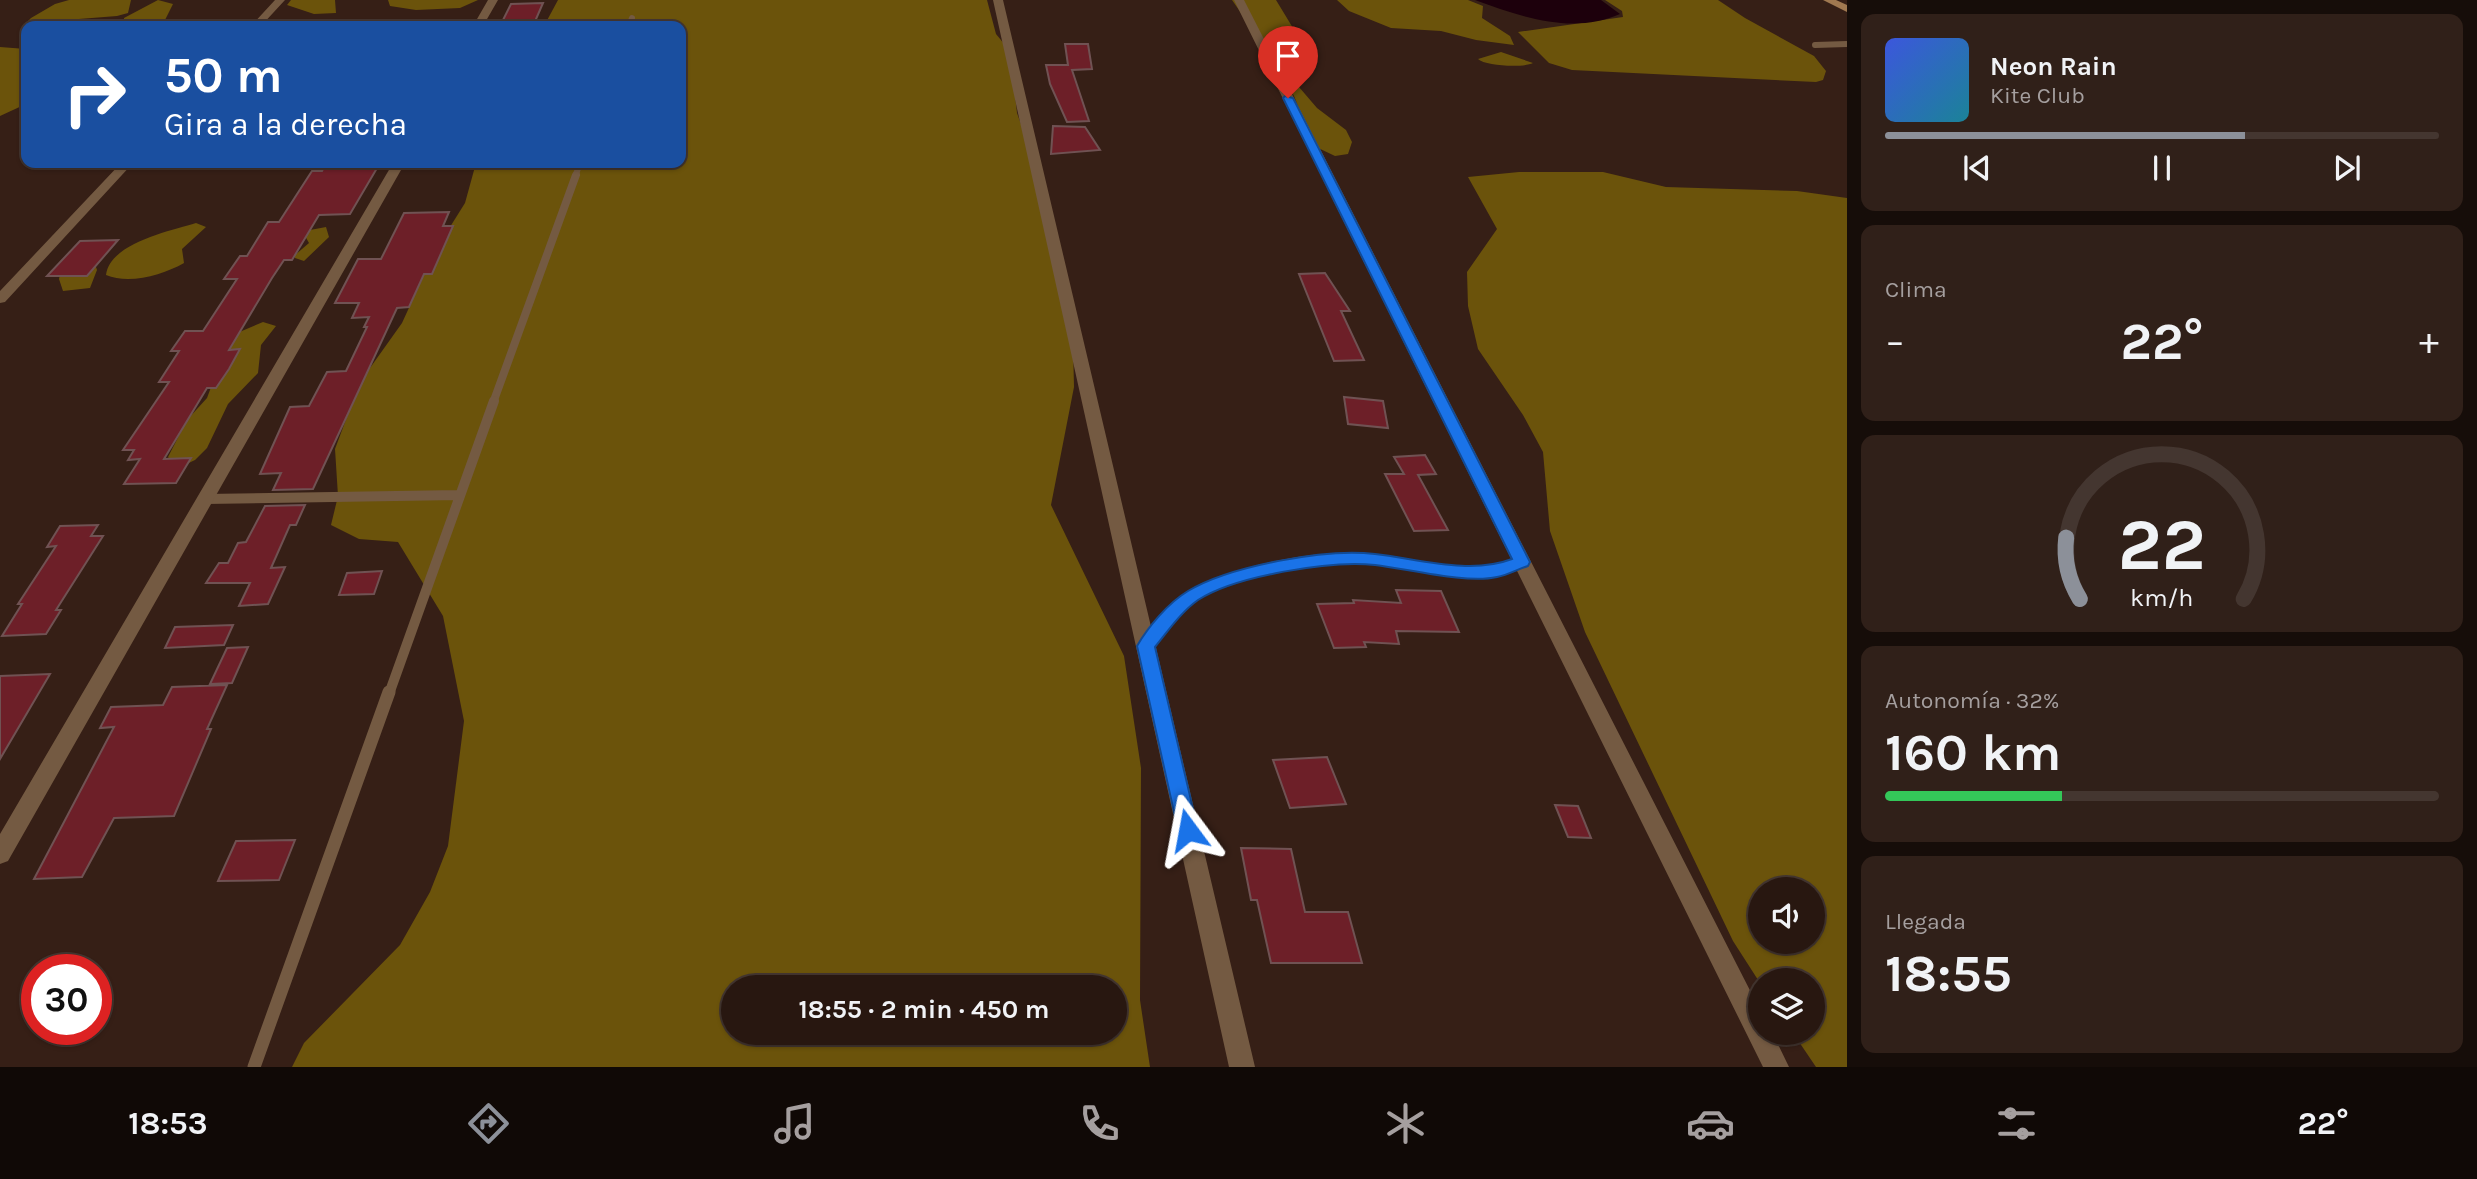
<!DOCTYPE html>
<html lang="es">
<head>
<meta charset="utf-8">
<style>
	body { margin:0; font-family:Karla,sans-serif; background:#302019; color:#f1f3f6; height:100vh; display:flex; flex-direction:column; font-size:26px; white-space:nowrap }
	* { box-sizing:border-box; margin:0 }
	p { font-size:23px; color:#a59f9f }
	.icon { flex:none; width:38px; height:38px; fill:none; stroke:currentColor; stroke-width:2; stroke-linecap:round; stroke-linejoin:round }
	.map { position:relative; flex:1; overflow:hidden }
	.panel { display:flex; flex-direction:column; gap:14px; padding:14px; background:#160d09; width:630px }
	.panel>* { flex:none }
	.banner { position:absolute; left:21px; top:21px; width:665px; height:147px; border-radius:14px; box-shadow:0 2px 5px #0004,0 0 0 2px #443630; background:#1a4fa0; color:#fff; overflow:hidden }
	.buttons { position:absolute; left:1748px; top:877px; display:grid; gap:14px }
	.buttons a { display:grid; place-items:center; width:77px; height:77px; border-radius:50%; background:#281710; box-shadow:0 2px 5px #0004,0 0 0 2px #443630; font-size:35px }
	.speed { position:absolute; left:21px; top:954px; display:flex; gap:14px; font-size:35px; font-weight:700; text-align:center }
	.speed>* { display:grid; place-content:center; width:91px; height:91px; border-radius:50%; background:#281710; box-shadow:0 2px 5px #0004,0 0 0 2px #443630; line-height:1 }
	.speed .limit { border:10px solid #d22; background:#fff; color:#111 }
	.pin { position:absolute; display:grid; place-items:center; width:60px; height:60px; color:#fff; margin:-72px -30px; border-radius:50% 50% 50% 0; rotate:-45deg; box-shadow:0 0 7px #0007 }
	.pin .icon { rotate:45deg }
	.me { position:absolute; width:77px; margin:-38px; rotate:347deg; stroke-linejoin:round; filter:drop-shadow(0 0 5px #0008) }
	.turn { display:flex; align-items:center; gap:24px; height:147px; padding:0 28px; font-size:32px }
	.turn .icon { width:91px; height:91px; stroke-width:2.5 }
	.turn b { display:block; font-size:49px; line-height:60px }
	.big { font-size:52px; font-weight:700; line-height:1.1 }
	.panel .widget { flex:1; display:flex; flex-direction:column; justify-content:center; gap:10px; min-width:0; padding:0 24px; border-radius:14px; background:#302019 }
	.panel .dial { align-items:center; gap:0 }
	.dial svg { height:182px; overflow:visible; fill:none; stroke:#443630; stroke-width:7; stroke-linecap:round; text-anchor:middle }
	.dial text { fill:#f1f3f6; stroke:none }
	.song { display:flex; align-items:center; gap:21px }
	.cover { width:84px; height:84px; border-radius:10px; background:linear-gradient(135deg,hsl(230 70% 55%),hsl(190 70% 35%)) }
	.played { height:7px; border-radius:4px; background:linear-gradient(90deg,#8c9099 65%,#443630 65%) }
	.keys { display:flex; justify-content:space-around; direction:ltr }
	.heat { display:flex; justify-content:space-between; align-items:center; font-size:38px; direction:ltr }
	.charge { height:10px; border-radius:5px; background:linear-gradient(90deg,#34c759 32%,#443630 0) }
	.trip { position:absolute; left:721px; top:975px; width:406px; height:70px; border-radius:35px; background:#281710; box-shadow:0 2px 5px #0004,0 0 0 2px #443630; font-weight:700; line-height:70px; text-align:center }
	.tabs { display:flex; height:112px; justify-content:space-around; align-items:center; background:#100906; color:#a59f9f }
	.tabs .icon { width:49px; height:49px }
	.tabs .current { color:#8c9099 }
	.tabs b { font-size:32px; color:#f1f3f6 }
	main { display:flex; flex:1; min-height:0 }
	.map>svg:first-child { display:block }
	.forest { fill:#6b530b; fill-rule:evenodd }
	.water { fill:#1d000c }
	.building { fill:#6d1f28; stroke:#705253; stroke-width:2 }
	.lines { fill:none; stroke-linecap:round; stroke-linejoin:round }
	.lane-far3 { stroke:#745a42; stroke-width:6 }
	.lane-far2 { stroke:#745a42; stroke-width:8 }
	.lane-far1 { stroke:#745a42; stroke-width:10 }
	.lane { stroke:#745a42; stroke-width:13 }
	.street { fill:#745a42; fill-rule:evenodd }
	.secondary { fill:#a07850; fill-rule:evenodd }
	.route { fill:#1a73e8; stroke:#114b97; stroke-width:2 }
</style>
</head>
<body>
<main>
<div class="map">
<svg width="1847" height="1067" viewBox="0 0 1847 1067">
	<rect width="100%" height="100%" fill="#361f16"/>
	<path class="forest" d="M69,0H131L128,13L117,16L79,19L57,26H30L28,21L31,18L55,4Z
		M158,0L173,4L165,20L167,26H124V18Z
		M291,0H335L336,13L314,14L287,5Z
		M388,0H478L460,8L416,10L390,6Z
		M558,0H987L996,34L1010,51L1017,113L1039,174L1073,345L1074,387L1051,505L1124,656L1141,768L1140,1000L1150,1067H292L304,1043L400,945L430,892L448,846L464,721L443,616L398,542L359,539L331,525L338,496L335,449L360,382L402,323L435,251L465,203L476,163H681V26H544ZM733,987H1115V1032H733Z
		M1232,0H1276L1313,61L1291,75L1293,80L1317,108L1346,130L1352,142L1348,154L1335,156L1314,146L1294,96L1268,52Z
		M1337,0H1468L1483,6L1482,18L1510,36L1514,45L1476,40L1441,31L1391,28L1349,11Z
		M1605,0H1718L1745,18L1814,56L1826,71L1823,80L1816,82L1572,70L1549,63L1518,32L1623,17L1622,11Z
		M0,47L26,49V104L0,116Z
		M1501,52L1533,63C1523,68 1485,66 1478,59Z
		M1519,172H1603L1666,187L1797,191L1847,198V1067H1816L1793,1033L1813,1032V980H1760V983L1733,941L1585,632L1550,531L1543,452L1523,415L1478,349L1468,306L1467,272L1497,229L1468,177ZM1760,889H1813V942H1760Z
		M196,223L206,227L182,249L184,263C163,275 129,285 106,275C110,243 170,231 196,223Z
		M326,227L329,237L304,261L295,258V255L309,243L305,236L310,230Z
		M95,264L97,270L90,288L63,291L59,279L61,270Z
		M263,322L276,326L261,345L258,373L228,404L207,448L195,460L176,469L168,457L187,420L207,398L230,336Z"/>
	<path class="water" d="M1475,0H1601L1620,14C1573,35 1521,17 1475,0Z"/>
	<path class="building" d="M543,3L533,26H500L511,4Z
		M1065,44H1088L1092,69L1072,70L1089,121L1067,122L1050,84L1046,65H1068Z
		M1053,126L1085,127L1100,150L1051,154Z
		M326,163H380L350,214L319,215L292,260H284L272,278L229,350L240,349L229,369L216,388H207L164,459L191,458L176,483L124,484L140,459L128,460L134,450H123L169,382H159L179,351H171L185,331H203L237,279H224L240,256H247L268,222H279L312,171H322Z
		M449,212L443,226H453L432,274H424L409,307L397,308L313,489L273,490L281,473L260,474L290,407L309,406L327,372L346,371L367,327H364L369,317L352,318L359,303H335L358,259H381L404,213Z
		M118,240L87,276H47L80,241Z
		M1325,273L1350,311H1341L1364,360L1334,361L1299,274Z
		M1344,397L1383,401L1388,428L1348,424Z
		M1425,455L1436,474L1418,475L1448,530L1414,531L1385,474H1404L1394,457Z
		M305,505L296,525H290L271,568L285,567L268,604L239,606L250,583H206L219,563H228L238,543L246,542L265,506Z
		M98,525L91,536H103L56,610H61L46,634L2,636L22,604H18L56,546L47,547L60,526Z
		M382,571L374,594L339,595L347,573Z
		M1396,590L1441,591L1459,632L1396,631L1399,644L1364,642L1366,647L1334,648L1317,604L1354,603L1353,600L1401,603Z
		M233,625L224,645L165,648L175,627Z
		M248,647L232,683L210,684L227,648Z
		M50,674L0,759V676Z
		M227,685L207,729H211L174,816L114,818L82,877L34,879L114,727L100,728L111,707L163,705L172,687Z
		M1327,757L1346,804L1290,808L1273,760Z
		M1555,805L1578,806L1591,838L1568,837Z
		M295,840L279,880L218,881L236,841Z
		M1241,848L1291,849L1305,912H1348L1362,963H1271L1257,900H1251Z"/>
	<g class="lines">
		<path class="lane-far3" d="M629,26L632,18
			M1815,45L1847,44
			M575,177L580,163"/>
		<path class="lane-far2" d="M493,403L576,175"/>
		<path class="lane-far1" d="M205,499L459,495
			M1146,646C1158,631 1169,614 1185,602C1228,568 1322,554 1375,559C1429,564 1468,583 1522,562
			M389,694L494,401"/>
		<path class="lane" d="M254,1067L389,692"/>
		<path class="street" d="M275,0H285L261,26H251Z
			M488,0H498L483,26H473Z
			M993,0H1003L1255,1067H1229Z
			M1234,0H1244L1760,1010V1032H1772L1789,1067H1763Z
			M121,163H133L5,302L0,303V291Z
			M393,163H405L8,861L0,864V834Z"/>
		<path class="secondary" d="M1823,0H1836L1847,5V12Z"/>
	</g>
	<path class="route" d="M1285,96L1293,98L1530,562L1528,566C1518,569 1508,575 1497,577C1466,584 1409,569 1375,565C1331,560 1235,576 1198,600C1181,612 1168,631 1155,647L1198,830L1195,836L1188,839L1181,836L1178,830L1137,646C1148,627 1168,603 1188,591C1230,566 1326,548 1375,554C1419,559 1470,575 1512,559L1283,98Z"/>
</svg>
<div class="buttons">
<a><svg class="icon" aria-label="sound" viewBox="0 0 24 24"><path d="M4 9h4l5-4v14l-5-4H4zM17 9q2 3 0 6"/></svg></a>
<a><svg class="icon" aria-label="layers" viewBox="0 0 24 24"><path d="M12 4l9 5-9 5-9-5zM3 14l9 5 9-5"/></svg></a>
</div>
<div class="speed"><div class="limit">30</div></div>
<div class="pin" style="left:1288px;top:98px;background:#d93025"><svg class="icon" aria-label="arrive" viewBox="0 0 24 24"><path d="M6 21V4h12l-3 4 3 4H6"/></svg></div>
<svg class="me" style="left:1188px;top:830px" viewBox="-20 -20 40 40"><path d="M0-17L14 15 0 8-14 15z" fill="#1a73e8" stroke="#fff" stroke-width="4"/></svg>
<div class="trip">18:55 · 2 min · 450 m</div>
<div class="banner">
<div class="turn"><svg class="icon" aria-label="right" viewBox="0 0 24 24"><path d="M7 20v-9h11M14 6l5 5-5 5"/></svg><div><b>50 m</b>Gira a la derecha</div></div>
</div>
</div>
<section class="panel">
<div class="widget">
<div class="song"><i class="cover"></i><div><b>Neon Rain</b><p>Kite Club</p></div></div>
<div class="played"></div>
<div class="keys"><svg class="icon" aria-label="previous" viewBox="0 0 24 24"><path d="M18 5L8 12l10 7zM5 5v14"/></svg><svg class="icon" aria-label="pause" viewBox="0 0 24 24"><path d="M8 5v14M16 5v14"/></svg><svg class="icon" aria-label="next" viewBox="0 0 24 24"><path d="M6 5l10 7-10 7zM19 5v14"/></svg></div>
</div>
<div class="widget"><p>Clima</p>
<div class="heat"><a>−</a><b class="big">22°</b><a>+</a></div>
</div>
<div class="widget dial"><svg viewBox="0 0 100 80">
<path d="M14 69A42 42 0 1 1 86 69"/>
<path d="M14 69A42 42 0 0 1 8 42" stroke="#8c9099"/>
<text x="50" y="56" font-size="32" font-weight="700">22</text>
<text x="50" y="72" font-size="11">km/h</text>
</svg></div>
<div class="widget"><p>Autonomía · 32%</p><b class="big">160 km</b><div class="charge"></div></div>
<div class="widget"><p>Llegada</p><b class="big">18:55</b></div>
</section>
</main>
<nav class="tabs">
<b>18:53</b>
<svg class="icon current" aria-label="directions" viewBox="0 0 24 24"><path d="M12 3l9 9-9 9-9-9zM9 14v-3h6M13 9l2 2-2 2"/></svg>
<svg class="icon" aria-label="music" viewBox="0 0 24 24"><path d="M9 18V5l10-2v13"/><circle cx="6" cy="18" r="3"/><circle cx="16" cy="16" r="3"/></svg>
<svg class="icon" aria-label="phone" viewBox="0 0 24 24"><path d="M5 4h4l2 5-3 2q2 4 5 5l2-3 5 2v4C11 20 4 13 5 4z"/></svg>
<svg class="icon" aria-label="climate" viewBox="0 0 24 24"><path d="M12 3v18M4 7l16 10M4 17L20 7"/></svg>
<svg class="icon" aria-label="car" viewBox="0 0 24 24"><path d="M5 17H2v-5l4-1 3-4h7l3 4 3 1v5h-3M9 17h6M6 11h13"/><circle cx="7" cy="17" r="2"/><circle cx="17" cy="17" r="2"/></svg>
<svg class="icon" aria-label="filters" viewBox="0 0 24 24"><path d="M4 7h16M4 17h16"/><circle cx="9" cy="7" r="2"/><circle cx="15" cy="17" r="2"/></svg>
<b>22°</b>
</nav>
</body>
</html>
